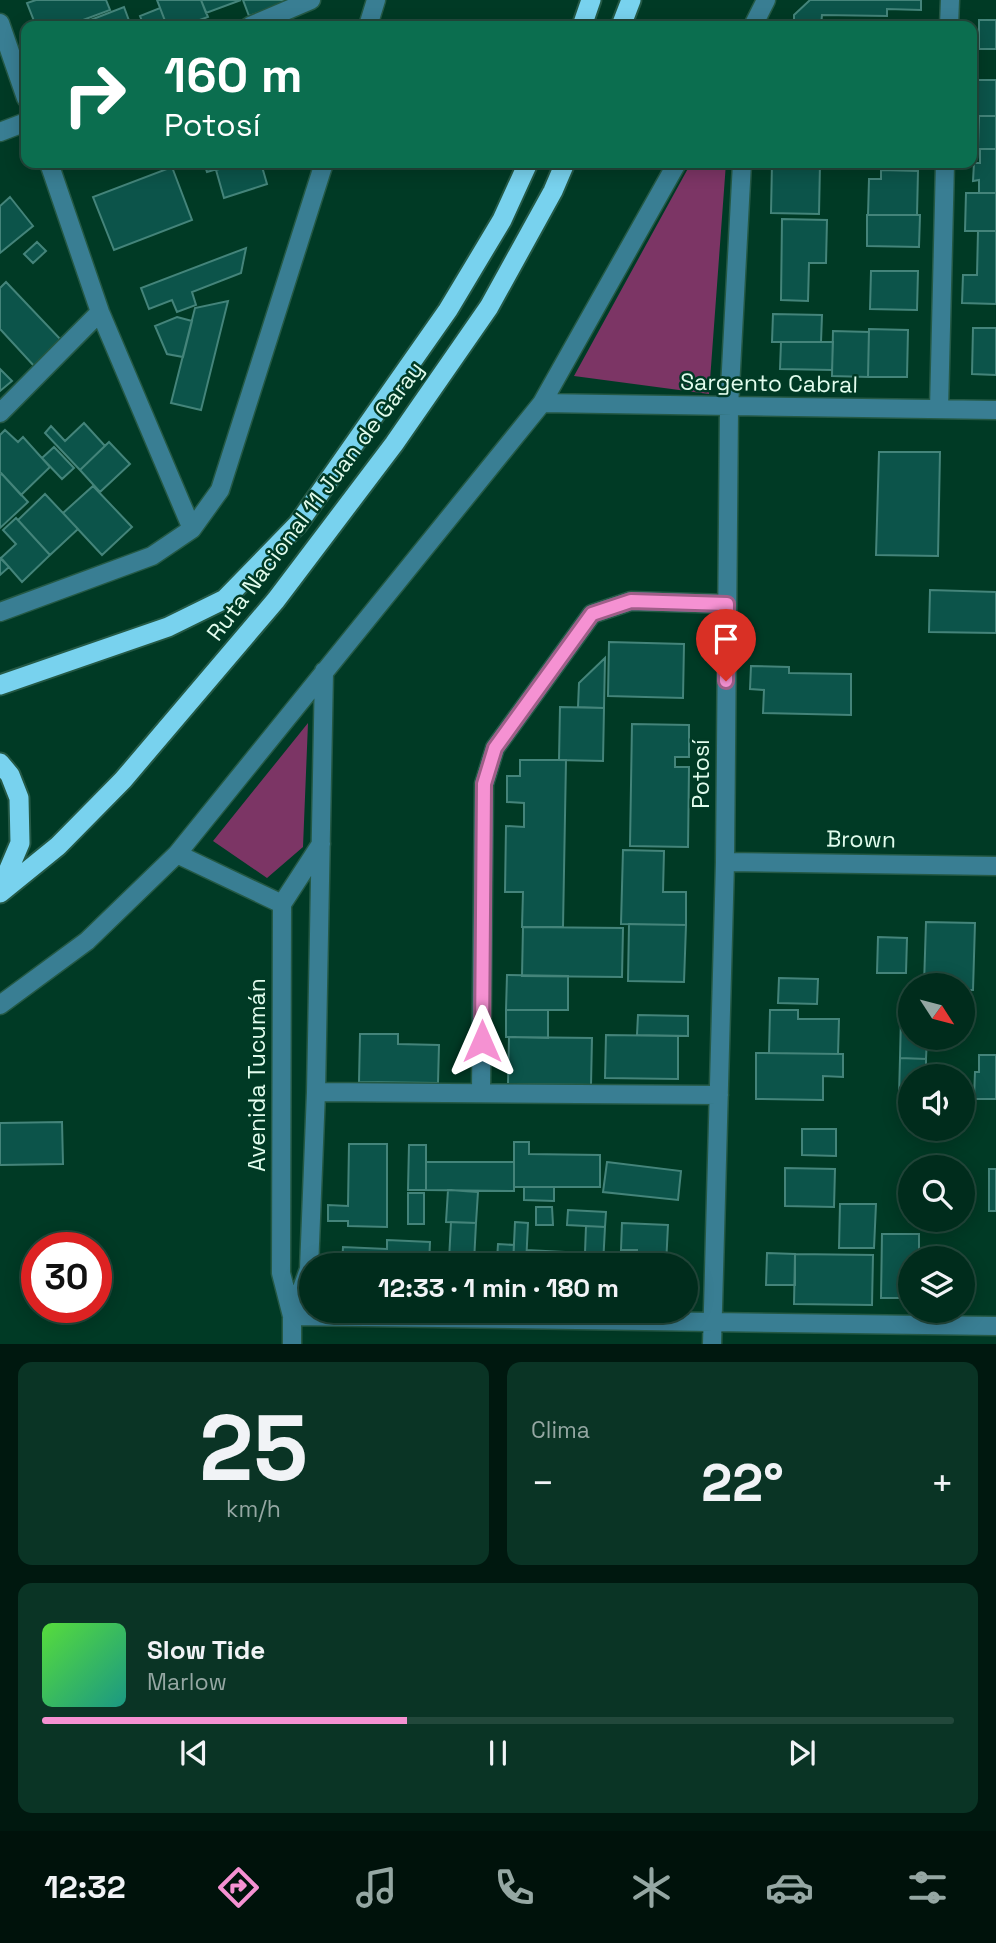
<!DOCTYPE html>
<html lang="es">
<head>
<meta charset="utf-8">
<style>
	body { margin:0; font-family:"Space Grotesk",sans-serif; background:#0a3425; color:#f1f3f6; height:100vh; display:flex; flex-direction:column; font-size:26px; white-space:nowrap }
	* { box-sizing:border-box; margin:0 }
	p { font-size:23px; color:#95a7a3 }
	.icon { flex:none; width:38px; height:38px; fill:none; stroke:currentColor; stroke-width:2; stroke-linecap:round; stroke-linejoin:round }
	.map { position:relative; height:1344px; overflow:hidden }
	.details { display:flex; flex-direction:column; gap:18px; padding:18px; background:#00180f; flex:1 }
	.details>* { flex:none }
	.top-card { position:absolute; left:21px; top:21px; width:956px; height:147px; border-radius:14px; box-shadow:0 4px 18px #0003,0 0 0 2px #22483b; background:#0b6e4f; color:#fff; overflow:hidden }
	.needle { width:46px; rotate:126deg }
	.fabs { position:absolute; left:898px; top:973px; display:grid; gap:14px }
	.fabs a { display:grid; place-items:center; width:77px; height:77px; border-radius:50%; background:#002c1c; box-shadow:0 4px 18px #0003,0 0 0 2px #22483b; font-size:35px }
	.speed { position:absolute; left:21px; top:1232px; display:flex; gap:14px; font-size:35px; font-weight:700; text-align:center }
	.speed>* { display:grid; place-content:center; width:91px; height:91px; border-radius:50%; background:#002c1c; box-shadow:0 4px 18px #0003,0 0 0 2px #22483b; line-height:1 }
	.speed .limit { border:10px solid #d22; background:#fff; color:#111 }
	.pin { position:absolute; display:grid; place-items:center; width:60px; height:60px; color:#fff; margin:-72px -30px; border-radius:50% 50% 50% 0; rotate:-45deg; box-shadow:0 0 7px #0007 }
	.pin .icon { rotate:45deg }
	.me { position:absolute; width:77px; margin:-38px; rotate:0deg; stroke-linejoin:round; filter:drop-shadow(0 0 5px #0008) }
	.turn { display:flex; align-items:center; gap:24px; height:147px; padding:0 28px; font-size:32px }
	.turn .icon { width:91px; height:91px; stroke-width:2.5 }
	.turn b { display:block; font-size:49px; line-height:60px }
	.big { font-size:52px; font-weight:800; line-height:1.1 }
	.details .widget { flex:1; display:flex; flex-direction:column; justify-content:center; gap:10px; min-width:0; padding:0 24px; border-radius:14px; background:#0a3425 }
	.details .dial { align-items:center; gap:0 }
	.dial b { font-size:91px; line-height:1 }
	.song { display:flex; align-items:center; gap:21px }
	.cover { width:84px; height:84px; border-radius:10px; background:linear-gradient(135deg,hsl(110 70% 55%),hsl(170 70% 35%)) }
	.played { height:7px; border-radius:4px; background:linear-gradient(90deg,#f591d2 40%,#22483b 40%) }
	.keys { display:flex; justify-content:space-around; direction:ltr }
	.heat { display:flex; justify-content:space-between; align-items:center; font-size:38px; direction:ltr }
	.details .tiles { flex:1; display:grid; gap:18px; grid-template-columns:1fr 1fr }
	.widget:last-child { grid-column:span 2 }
	.trip { position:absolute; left:299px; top:1253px; width:399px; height:70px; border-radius:35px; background:#002c1c; box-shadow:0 4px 18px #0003,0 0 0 2px #22483b; font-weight:800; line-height:70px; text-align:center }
	.dock { display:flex; height:112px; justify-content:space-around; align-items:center; background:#00120b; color:#95a7a3 }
	.dock .icon { width:49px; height:49px }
	.dock .on { color:#f591d2 }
	.dock b { font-size:32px; color:#f1f3f6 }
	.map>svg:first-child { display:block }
	.green { fill:#7c3565 }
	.building { fill:#0c544a; stroke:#44847a; stroke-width:2 }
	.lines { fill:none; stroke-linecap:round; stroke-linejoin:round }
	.minor-casing { stroke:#245945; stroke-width:21 }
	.trunk-casing { stroke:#245945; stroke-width:23 }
	.minor { stroke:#397e93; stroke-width:18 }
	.trunk { stroke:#78d2ee; stroke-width:19 }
	.route-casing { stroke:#9f5e88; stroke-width:18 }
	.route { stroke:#f591d2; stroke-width:12 }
	.labels { text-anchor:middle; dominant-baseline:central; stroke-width:5; stroke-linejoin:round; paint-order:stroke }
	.street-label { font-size:23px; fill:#e1fced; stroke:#003a25 }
</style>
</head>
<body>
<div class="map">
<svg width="996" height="1345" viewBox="0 0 996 1345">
	<rect width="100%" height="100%" fill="#003a25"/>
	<path class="green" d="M691,163H726L709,394L574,376Z
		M308,723L303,847L267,878L213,841Z"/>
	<path class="building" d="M36,0H106L110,10L67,26H36L27,3Z
		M157,0H201L208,17L183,26H167Z
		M201,0H241L206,13Z
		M243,0H283L285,3L249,16Z
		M810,0H921V10L887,9V16L822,15L821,26H794V15Z
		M124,7L131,26H75Z
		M160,8L167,26H144L140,16Z
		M979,20H996V49H979Z
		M971,80H996V116H971Z
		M979,116H996V149H978Z
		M980,149H996V193H979V180L973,181L974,163H980Z
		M204,163H238L207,172Z
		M238,163H261L267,184L224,198L216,170Z
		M772,163H820L819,214L771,213Z
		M849,163H903V166L849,165Z
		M172,167L192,220L114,250L93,197Z
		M881,170L918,171L917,215H868L869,179H881Z
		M966,193H996V231H965Z
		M10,197L33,226L0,253V206Z
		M867,215H920L919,247L867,246Z
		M782,219L827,220L826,263H809L808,301L781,300Z
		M978,231H996V304L962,303L963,275H977Z
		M37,242L46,251L33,263L24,254Z
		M246,248L241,273L192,292L196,305L177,312L172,300L149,309L141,288Z
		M871,271H918L917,310L870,309Z
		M6,282L62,341L35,367L0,329V288Z
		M228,301L201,410L171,403L195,308Z
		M773,314L822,315L821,342H772Z
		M177,317L192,321L183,357L167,354L155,326Z
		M973,328H996V375L972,374Z
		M869,329L908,330L907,377H868Z
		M833,331L869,332L868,377L832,376Z
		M781,342H833L832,370L780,369Z
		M0,369L12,381L0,391Z
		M84,423L105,446L80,470L45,433L51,426L65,441Z
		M5,430L18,442L23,437L50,467L21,495L0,472V435Z
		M109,442L130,464L100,492L80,470Z
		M54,447L74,468L62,479L42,458Z
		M879,452H940L938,556L876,555Z
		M2,474L28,502L0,528V475Z
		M93,486L132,527L102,555L63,513Z
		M45,494L78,529L50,555L18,520Z
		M16,518L50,555L22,582L1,558L16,544L3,530Z
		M0,558L9,567L0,575Z
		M930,590L996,592V633L929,632Z
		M609,642L684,644L683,698L608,696Z
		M605,658L604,708L578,707L579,683Z
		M751,666L789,667V673L851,674V715L763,713L764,690L750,689Z
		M560,707L604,708L603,761L559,760Z
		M632,724L689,725V757H675V767H689L688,847L630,846Z
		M520,760H566L563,927H522L523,892H505L506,826L524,827V803L507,802V776H520Z
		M623,850L664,851L663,892H686V925L621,924Z
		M926,922L975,923L973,990H962V985H924Z
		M629,924L686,925L684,982L628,981Z
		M523,927L623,928L622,977L522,976Z
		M878,937L907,938L906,973H877Z
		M507,975L568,976V1010H506Z
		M779,978L818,979L817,1004L778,1003Z
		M506,1010H548V1038L506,1037Z
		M770,1010H798V1019H839L838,1054L769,1053Z
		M638,1015L688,1016V1036L637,1035Z
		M901,1016H910V1038H927L926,1059L900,1058Z
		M360,1034H398V1044L439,1045L438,1083L359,1082Z
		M606,1035L678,1036V1079L605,1078Z
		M509,1037L592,1038L591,1085L508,1084Z
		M756,1053L843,1054V1077L823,1076V1100L756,1099Z
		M979,1055H996V1099H974L975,1072H979Z
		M900,1058L926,1059V1076H910V1096H899Z
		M62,1122L63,1164L0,1165V1123Z
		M802,1129H836V1156L802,1155Z
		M514,1142H529V1154L600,1155V1187H514Z
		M349,1144H387V1227L348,1226V1221H328V1205L348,1206Z
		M409,1145H426V1190H408Z
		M426,1162H514V1191L426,1190Z
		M607,1162L681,1171L678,1200L603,1192Z
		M785,1168L835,1169L834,1207L785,1206Z
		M989,1169H996V1211H989Z
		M524,1187H554V1201L524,1200Z
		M448,1190L478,1192L476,1223L446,1222Z
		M408,1193H424V1224H408Z
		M840,1204H876L874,1248H839Z
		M536,1207H552L553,1225H536Z
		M568,1210L606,1212L605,1227L567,1225Z
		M451,1222L476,1223L474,1262L449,1260Z
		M515,1222L528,1223L526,1265H513Z
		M622,1223L668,1225L666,1265L636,1264L637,1250H621Z
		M586,1226L605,1227L603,1265H526L527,1250L585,1253Z
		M882,1234H919V1258H910V1298H881Z
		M387,1240L430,1242L429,1265H342L343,1247L387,1249Z
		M498,1244L514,1245L513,1265H478V1259L497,1260Z
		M767,1253L795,1254V1285H766Z
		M795,1254L873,1255L872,1305L794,1304Z
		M435,1259L478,1262V1265H435Z"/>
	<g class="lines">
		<g class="minor-casing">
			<path id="minor" d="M0,23L26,98
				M250,26L311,0
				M368,26L376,0
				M753,26L766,0
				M949,26L950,0
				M0,132L26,122
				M49,163L100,312L192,529
				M542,403L996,410
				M939,409L945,163
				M0,413L100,312
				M0,612L152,556L192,529L220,490L324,163
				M177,854L282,904
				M725,862L996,866
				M0,1005L87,941L177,854L542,403L677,163
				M316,1092L719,1095
				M481,1092L484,784L495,748L592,614L631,601L727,604
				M292,1316L996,1326
				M292,1316L309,1269L316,1092L324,671
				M292,1345V1316L281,1273L282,904L321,844
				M712,1345L725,862L729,407L742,163"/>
		</g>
		<g class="trunk-casing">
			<path id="trunk" d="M582,26L591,0
				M621,26L631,0
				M0,685L168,627L225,599L298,524L448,310L502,220L528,163
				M0,763L10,775L19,798L20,843L0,890
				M0,893L58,846L123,780L276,600L394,444L489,307L553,191L565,163"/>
		</g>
		<use href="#minor" class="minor"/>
		<use href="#trunk" class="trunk"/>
	</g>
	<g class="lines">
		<g class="route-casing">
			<path id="route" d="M482,1041L484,784L495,748L592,614L631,601L727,604L726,681"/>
		</g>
		<use href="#route" class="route"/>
	</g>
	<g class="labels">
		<g class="street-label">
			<text transform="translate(769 383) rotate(1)">Sargento Cabral</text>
			<text transform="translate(315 501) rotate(-53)">Ruta Nacional 11 Juan de Garay</text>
			<text transform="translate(701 774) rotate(-90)">Potosí</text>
			<text transform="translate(861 839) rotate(1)">Brown</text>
			<text transform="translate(257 1075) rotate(-90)">Avenida Tucumán</text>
		</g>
	</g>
</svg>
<div class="fabs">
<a><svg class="needle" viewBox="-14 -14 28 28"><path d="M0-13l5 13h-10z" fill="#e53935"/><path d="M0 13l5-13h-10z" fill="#95a7a3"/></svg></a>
<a><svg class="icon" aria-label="sound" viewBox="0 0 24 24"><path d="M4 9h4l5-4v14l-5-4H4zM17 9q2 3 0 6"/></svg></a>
<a><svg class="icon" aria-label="search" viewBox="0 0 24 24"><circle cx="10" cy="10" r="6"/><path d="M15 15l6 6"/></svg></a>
<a><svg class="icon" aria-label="layers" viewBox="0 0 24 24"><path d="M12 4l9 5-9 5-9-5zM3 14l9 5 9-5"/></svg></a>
</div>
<div class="speed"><div class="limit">30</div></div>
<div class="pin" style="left:726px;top:681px;background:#d93025"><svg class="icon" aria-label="arrive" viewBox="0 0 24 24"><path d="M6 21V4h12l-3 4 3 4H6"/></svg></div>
<svg class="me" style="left:482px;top:1041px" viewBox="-20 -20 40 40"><path d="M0-17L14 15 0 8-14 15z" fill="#f591d2" stroke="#fff" stroke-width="4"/></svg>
<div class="trip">12:33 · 1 min · 180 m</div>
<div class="top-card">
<div class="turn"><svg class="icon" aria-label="right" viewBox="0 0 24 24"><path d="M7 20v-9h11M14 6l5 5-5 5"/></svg><div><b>160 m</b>Potosí</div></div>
</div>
</div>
<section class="details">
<div class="tiles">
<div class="widget dial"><b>25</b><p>km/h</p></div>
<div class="widget"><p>Clima</p>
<div class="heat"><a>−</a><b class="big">22°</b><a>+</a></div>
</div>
<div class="widget">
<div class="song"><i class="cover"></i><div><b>Slow Tide</b><p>Marlow</p></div></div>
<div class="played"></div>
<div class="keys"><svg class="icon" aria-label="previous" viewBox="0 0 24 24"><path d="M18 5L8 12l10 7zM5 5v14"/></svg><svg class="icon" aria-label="pause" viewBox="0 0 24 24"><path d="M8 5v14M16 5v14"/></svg><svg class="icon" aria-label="next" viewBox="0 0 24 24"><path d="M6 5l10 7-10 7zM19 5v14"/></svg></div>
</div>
</div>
</section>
<nav class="dock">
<b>12:32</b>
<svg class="icon on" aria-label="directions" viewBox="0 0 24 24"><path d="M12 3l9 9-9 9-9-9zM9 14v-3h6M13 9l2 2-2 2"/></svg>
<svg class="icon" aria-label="music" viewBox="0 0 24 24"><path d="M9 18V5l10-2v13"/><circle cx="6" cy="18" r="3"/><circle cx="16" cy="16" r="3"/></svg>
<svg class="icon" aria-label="phone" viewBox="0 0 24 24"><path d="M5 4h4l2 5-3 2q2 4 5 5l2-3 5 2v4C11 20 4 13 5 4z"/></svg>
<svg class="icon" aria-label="climate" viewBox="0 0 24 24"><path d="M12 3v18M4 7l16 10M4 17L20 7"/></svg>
<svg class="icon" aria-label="car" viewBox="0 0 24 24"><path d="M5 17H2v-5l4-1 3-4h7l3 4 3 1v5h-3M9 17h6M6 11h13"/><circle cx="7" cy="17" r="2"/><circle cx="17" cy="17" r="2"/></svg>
<svg class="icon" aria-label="filters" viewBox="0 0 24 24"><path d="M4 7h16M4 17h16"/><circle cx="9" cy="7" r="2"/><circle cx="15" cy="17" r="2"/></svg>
</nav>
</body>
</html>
